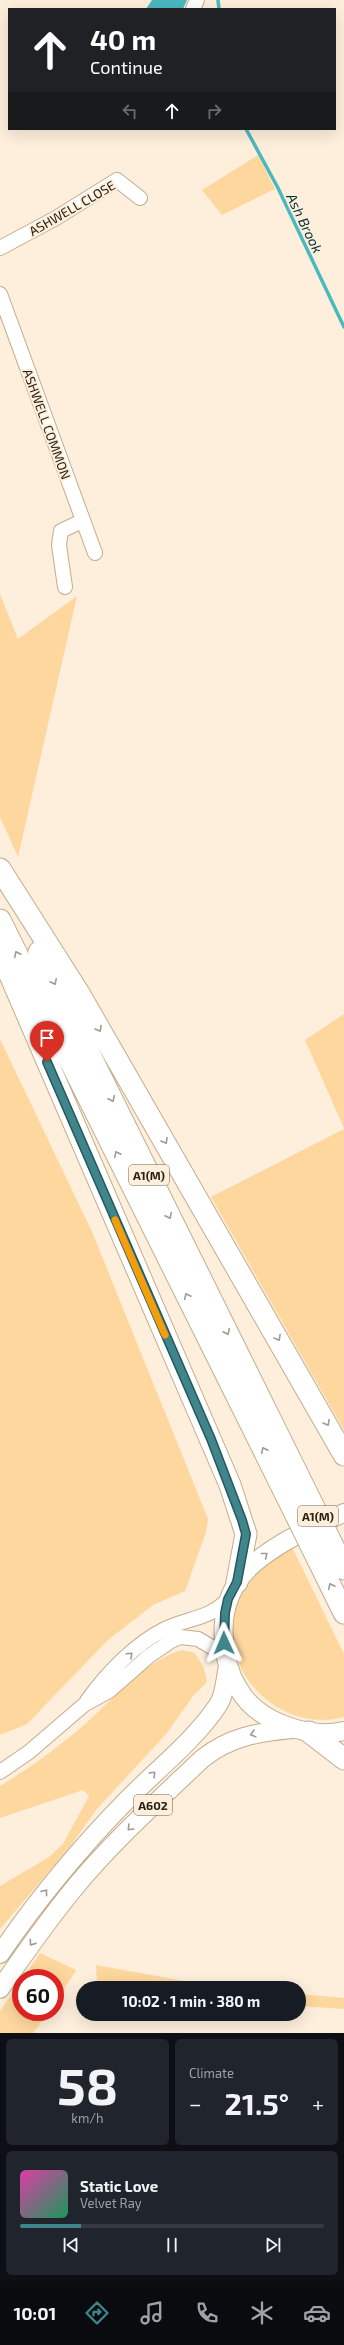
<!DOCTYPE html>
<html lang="en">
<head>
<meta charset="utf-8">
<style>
	body { margin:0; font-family:"Exo 2",sans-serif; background:#20242c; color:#f1f3f6; height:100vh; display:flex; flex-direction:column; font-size:15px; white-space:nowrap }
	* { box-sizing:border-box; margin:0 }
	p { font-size:13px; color:#9ea1a6 }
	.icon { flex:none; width:22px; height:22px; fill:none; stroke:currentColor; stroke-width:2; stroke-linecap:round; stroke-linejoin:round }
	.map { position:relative; height:2033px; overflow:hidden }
	.side { display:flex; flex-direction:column; gap:6px; padding:6px; background:#0d0f14; flex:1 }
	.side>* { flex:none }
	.top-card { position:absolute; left:8px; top:8px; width:328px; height:122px; border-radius:0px; box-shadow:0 4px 16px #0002; background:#202124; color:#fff; overflow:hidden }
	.speed { position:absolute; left:12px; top:1969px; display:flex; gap:8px; font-size:20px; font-weight:700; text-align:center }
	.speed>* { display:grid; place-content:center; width:52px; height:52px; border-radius:50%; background:#171b24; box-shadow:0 4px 16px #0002; line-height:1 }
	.speed .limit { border:6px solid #d22; background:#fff; color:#111 }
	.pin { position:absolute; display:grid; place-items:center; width:34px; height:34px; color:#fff; margin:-41px -17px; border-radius:50% 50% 50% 0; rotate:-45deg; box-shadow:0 0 4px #0007 }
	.pin .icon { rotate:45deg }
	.me { position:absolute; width:44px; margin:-22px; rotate:359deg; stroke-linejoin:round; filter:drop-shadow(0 0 3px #0008) }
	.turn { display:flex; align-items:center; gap:14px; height:84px; padding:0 16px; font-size:18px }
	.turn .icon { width:52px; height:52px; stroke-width:2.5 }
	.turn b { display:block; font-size:28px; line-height:34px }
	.lanes { display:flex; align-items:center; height:38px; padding:0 16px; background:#0003; justify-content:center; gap:20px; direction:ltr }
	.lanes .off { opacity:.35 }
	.big { font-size:30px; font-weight:700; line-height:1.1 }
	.side .widget { flex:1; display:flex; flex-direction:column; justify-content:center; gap:6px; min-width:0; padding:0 14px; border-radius:6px; background:#20242c }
	.side .dial { align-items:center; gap:0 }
	.dial b { font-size:52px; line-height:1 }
	.song { display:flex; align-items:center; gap:12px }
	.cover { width:48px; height:48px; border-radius:6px; background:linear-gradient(135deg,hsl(320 70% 55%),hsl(150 70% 35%)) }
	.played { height:4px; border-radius:2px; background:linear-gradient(90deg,#3e868b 20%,#363941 20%) }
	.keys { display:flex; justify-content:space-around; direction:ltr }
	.heat { display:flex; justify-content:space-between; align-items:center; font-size:22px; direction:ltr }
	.side .tiles { flex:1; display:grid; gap:6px; grid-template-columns:1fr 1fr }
	.widget:last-child { grid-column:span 2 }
	.trip { position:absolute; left:76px; top:1981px; width:230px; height:40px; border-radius:20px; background:#171b24; box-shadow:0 4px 16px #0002; font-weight:700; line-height:40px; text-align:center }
	.menu { display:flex; height:64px; justify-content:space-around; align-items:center; background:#090b0e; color:#9ea1a6 }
	.menu .icon { width:28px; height:28px }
	.menu .active { color:#3e868b }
	.menu b { font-size:18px; color:#f1f3f6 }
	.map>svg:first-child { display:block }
	.green { fill:#fdd79d }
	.water { fill:#4ab8bf }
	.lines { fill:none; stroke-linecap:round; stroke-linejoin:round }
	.stream { stroke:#4ab8bf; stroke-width:3.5 }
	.minor-casing { stroke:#c2ad8d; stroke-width:16 }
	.major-casing { stroke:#c2ad8d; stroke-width:20 }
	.highway-casing { stroke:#c2ad8d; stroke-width:23 }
	.minor { stroke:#fff; stroke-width:14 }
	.major { stroke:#fff; stroke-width:18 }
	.highway { stroke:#fff; stroke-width:21 }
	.highway-bridge-casing { stroke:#c2ad8d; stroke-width:23; stroke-linecap:butt }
	.highway-bridge { stroke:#fff; stroke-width:21 }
	.oneway { stroke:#9e9b95 }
	.route-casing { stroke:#28575a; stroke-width:10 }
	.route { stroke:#3e868b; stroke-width:7 }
	.slow { stroke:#f59e0b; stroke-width:7 }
	.labels { text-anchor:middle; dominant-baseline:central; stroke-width:4; stroke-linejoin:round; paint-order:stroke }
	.shield { fill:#fdefdb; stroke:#685e4f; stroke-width:1 }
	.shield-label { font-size:12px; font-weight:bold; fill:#282013 }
	.street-label { font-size:13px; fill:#282013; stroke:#fdefdb }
	.water-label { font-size:14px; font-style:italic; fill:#003437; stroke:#fdefdb }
</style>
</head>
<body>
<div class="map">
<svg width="344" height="2033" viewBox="0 0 344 2033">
	<rect width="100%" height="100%" fill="#fdefdb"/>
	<path class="green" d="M258,155L275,189L222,215L202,190Z
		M0,594L18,639L77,596L18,857L0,817Z
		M344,1014V1128L305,1040Z
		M0,1039L93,1234L208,1519L206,1532L185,1591L153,1605L108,1640L27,1724L0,1735Z
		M344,1129V1430L211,1197Z
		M291,1545L344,1654V1717C274,1736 207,1659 240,1593C252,1571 271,1559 291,1545Z
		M182,1650L195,1653L204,1668L207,1682L193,1696L167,1733L96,1810L69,1848L0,1929V1886L49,1857L63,1844L89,1796L83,1790L0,1818V1786C27,1770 53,1751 77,1731C110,1704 140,1663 182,1650Z
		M40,1953L76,1970L55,2004V1978H23Z
		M96,1965L223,1988H137L97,1983Z
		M21,1980V2012H49L33,2033H0V2011Z
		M299,1994L344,1998V2009L299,2006Z"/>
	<path class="water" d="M152,0H187L183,9H146Z"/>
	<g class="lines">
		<path class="stream" d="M218,0L219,9
			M246,129L278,188L344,327"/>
		<g class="minor-casing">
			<path id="minor" d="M193,9L197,0
				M0,248L56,218L117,180L140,198
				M0,294L95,553
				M65,587L59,545L61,531L82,521
				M87,1701C107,1673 135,1644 165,1629C187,1618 211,1619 228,1599
				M0,1772L29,1752L85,1704L109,1691L149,1656L171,1641L180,1637L198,1639L225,1655"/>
		</g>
		<g class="major-casing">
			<path id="major" d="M344,1513C311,1527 255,1552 236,1584C226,1601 222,1619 224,1639C225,1657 228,1672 238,1688C257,1722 308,1739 344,1731
				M0,1954C37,1900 79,1849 125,1802C154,1772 196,1739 218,1705C225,1695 225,1679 228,1667
				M0,1989C24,1954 49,1919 76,1886C114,1840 159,1800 202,1759C229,1737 258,1732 292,1729"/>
		</g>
		<g class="highway-casing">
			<path id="highway" d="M0,869L80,995L344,1455
				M0,920L281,1485
				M0,952L230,1485L246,1534L237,1582
				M39,952L299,1477
				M337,1554L344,1569
				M318,1560L344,1613
				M309,1732L344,1759"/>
		</g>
		<use href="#minor" class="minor"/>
		<use href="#major" class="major"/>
		<use href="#highway" class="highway"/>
		<g class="highway-bridge-casing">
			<path id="highway-bridge" d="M299,1477L337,1554
				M281,1485L318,1560"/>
		</g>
		<use href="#highway-bridge" class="highway-bridge"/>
	</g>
	<defs><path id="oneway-chevron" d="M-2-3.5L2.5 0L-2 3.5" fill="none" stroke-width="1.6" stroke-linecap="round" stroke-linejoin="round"/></defs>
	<g class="oneway">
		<use href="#oneway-chevron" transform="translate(17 954) rotate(-117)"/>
		<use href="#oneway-chevron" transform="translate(54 982) rotate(64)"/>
		<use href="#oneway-chevron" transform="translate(99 1029) rotate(60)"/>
		<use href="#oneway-chevron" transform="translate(112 1099) rotate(64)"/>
		<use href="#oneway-chevron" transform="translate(165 1141) rotate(60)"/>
		<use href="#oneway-chevron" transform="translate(117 1154) rotate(-117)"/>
		<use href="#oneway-chevron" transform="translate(169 1216) rotate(64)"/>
		<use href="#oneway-chevron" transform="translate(187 1296) rotate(-116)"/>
		<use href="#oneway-chevron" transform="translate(227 1332) rotate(63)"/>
		<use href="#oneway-chevron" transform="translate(278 1338) rotate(60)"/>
		<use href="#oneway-chevron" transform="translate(327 1423) rotate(61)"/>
		<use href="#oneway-chevron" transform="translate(264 1450) rotate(-116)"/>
		<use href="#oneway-chevron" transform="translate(265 1555) rotate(-39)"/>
		<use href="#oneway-chevron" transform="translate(331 1586) rotate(-116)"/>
		<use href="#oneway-chevron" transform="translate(130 1655) rotate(-43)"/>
		<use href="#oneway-chevron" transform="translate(253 1734) rotate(165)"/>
		<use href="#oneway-chevron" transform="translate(153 1774) rotate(-45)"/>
		<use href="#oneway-chevron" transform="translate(130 1828) rotate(135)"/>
		<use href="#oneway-chevron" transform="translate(45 1892) rotate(-53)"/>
		<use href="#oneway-chevron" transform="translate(32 1943) rotate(125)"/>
	</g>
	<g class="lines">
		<g class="route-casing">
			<path id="route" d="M47,1062L211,1439L242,1520L246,1534L237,1582L228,1599L225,1613L224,1643"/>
		</g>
		<use href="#route" class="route"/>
		<path class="slow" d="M115,1220L165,1335"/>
	</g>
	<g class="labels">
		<g class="shield">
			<rect x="129" y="1165" width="40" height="20" rx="3"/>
			<rect x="298" y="1506" width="40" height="20" rx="3"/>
			<rect x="134" y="1795" width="38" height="20" rx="3"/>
		</g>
		<g class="shield-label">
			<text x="149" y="1175">A1(M)</text>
			<text x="318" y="1516">A1(M)</text>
			<text x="153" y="1805">A602</text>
		</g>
		<g class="street-label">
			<text transform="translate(72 208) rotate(-30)">ASHWELL CLOSE</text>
			<text transform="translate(47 424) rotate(70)">ASHWELL COMMON</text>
		</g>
		<g class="water-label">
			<text transform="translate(305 223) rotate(64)">Ash Brook</text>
		</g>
	</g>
</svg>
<div class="speed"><div class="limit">60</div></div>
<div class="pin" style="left:47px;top:1062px;background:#d93025"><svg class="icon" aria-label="arrive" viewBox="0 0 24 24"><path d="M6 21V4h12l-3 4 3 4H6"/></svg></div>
<svg class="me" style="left:224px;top:1643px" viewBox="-20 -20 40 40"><path d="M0-17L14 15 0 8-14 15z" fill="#3e868b" stroke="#fff" stroke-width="4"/></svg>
<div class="trip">10:02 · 1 min · 380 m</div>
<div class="top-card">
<div class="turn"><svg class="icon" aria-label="ahead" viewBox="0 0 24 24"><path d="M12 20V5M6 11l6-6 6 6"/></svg><div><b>40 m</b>Continue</div></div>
<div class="lanes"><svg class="icon off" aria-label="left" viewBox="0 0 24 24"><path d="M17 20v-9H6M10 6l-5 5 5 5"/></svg><svg class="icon" aria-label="ahead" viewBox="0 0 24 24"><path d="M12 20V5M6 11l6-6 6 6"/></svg><svg class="icon off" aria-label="right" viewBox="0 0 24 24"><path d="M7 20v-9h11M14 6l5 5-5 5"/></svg></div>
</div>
</div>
<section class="side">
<div class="tiles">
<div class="widget dial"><b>58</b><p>km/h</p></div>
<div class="widget"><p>Climate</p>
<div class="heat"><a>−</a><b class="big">21.5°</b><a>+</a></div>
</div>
<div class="widget">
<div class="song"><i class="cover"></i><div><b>Static Love</b><p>Velvet Ray</p></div></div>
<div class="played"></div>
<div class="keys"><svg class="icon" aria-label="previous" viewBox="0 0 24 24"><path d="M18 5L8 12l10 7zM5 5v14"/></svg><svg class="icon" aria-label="pause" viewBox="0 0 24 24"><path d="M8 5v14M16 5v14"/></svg><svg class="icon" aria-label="next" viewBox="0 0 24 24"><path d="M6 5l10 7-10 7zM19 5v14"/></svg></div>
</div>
</div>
</section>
<nav class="menu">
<b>10:01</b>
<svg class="icon active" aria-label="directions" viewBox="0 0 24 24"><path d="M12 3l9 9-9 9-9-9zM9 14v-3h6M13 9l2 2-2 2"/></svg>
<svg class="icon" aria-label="music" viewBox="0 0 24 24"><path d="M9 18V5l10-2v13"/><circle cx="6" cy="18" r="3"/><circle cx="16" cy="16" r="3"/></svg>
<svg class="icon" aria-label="phone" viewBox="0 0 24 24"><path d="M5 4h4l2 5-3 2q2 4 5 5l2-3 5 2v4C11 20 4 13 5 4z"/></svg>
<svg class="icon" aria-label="climate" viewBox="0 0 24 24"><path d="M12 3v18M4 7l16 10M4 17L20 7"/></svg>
<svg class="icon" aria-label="car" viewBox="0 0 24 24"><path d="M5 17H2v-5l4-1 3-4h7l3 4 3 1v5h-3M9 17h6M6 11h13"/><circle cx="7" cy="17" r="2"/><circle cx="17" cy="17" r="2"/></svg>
</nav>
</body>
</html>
